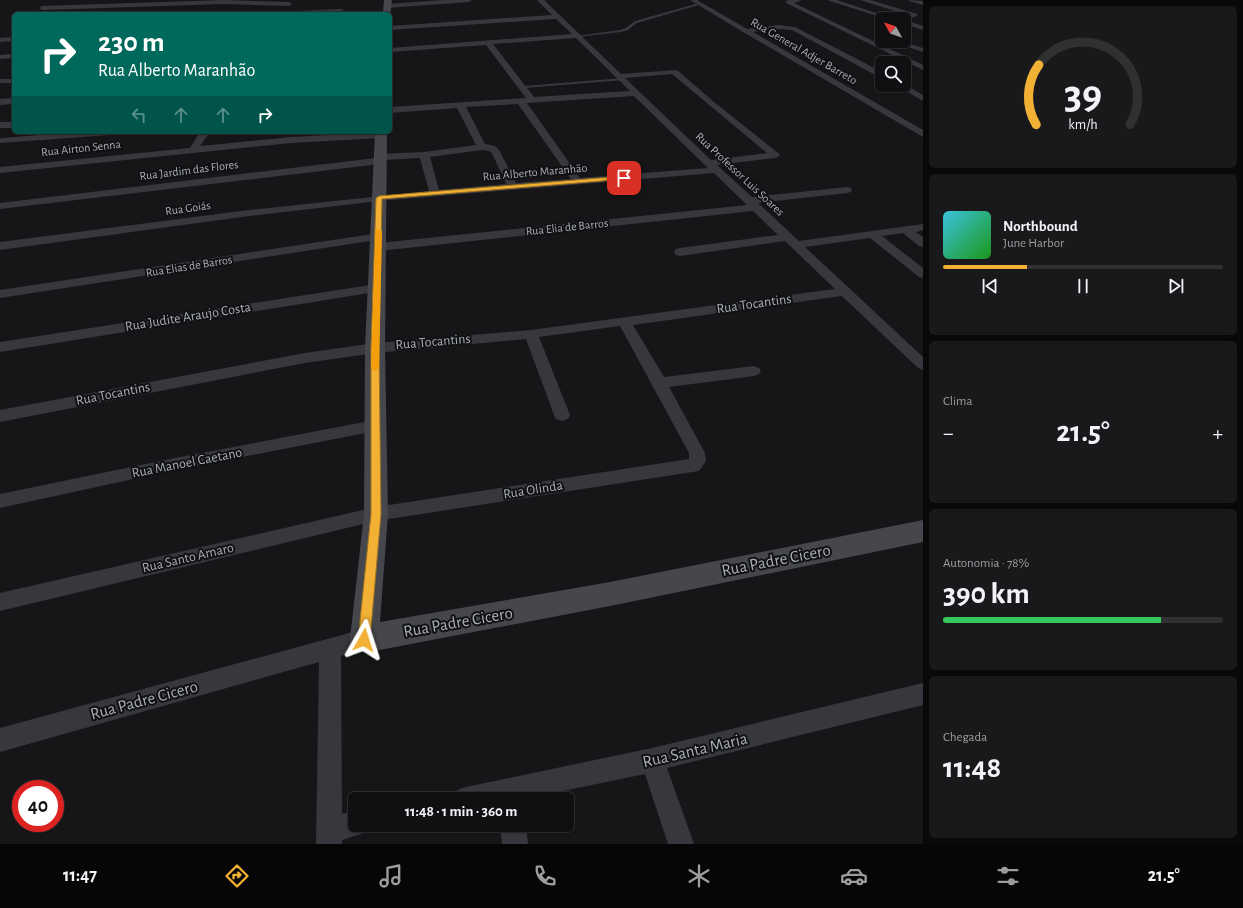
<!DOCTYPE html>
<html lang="pt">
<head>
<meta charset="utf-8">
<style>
	body { margin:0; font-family:"Alegreya Sans",sans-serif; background:#19191b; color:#f1f3f6; height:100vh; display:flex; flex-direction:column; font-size:15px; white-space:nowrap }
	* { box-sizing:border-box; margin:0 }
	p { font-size:13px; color:#9c9d9f }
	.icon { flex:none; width:22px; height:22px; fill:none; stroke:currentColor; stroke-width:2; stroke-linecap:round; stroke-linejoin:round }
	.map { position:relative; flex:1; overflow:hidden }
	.sheet { display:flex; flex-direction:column; gap:6px; padding:6px; background:#09090a; width:320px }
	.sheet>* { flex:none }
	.hud { position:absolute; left:12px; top:12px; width:380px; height:122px; border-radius:6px; box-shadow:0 1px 3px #0004,0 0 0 1px #303032; background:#00695c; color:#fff; overflow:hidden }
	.needle { width:26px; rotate:310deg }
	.tools { position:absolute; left:875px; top:12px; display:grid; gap:8px }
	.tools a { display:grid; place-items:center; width:36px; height:36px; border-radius:6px; background:#101012; box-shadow:0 1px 3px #0004,0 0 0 1px #303032; font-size:20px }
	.speed { position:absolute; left:12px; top:780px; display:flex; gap:8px; font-size:20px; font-weight:700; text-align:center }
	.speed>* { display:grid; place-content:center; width:52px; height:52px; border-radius:50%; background:#101012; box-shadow:0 1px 3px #0004,0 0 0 1px #303032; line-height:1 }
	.speed .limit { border:6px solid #d22; background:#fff; color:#111 }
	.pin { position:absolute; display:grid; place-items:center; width:34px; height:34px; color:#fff; margin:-17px; border-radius:8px; box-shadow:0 2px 6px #0006 }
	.me { position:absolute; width:44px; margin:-22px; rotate:6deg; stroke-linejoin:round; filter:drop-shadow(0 0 3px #0008) }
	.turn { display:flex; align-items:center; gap:14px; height:84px; padding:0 20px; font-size:18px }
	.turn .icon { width:52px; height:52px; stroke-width:2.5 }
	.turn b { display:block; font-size:28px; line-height:34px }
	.lanes { display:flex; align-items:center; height:38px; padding:0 20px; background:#0003; justify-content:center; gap:20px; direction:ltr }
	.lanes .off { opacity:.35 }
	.big { font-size:30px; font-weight:700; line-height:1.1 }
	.sheet .tile { flex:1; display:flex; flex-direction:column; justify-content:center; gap:6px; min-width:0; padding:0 14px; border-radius:6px; background:#19191b }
	.sheet .dial { align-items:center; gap:0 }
	.dial svg { height:104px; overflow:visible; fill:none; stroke:#303032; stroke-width:7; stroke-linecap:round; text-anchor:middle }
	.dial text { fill:#f1f3f6; stroke:none }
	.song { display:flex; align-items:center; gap:12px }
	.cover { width:48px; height:48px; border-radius:6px; background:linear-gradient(135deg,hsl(190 70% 55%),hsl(120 70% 35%)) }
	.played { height:4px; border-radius:2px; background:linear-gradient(90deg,#f2b134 30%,#303032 30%) }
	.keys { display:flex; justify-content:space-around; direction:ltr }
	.heat { display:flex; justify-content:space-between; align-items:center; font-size:22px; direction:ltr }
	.charge { height:6px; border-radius:3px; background:linear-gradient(90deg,#34c759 78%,#303032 0) }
	.trip { position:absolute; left:348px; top:792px; width:226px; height:40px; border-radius:6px; background:#101012; box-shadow:0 1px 3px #0004,0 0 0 1px #303032; font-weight:700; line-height:40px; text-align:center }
	.tab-bar { display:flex; height:64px; justify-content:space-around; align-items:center; background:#060607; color:#9c9d9f }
	.tab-bar .icon { width:28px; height:28px }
	.tab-bar .current { color:#f2b134 }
	.tab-bar b { font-size:18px; color:#f1f3f6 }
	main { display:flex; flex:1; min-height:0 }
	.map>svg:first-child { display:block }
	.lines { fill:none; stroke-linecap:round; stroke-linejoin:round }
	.lane { fill:#37383d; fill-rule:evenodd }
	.street { fill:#37383d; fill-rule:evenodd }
	.secondary { fill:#45474d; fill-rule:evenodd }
	.route { fill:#f2b134; stroke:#9d7322 }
	.slow { fill:#f59e0b }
	.labels { text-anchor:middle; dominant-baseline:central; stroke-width:4; stroke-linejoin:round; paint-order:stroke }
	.far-street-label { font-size:12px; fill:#a8adb8; stroke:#111113 }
	.street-label { font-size:14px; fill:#a8adb8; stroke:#111113 }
	.near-street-label { font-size:17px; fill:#a8adb8; stroke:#111113 }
</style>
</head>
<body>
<main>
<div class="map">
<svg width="923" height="844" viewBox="0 0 923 844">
	<rect width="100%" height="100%" fill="#161618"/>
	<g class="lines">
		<path class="lane" d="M699,3L702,4L637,23L628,30L621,32L578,37L576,36L620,30L626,28L635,21Z
			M623,78L624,80L524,88L522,87L524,86Z"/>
		<path class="street" d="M223,0L289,2L292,4L289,6L223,4L42,10L39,8L42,6Z
			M444,0H472L469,2L387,8L384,6L387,4Z
			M537,0H544L621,74L677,70L714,102L778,153L780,155L778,157L775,158L717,165L752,197L847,187L851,188L852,190L851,192L847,193L758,203L799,241L923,224V230L916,232L923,237V247L919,246L903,233L882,236L923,268V278L919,277L870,238L805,247L923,357V370L918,368L842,296L633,325L664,377L754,366L759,368L761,371L759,374L754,376L669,387L705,453L706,461L699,471L376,521L0,611V593L376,507L689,459V453L620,326L539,337L570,415L568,419L562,421L556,419L554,415L526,339L375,353L305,363L0,422V410L305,353L375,343L531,330L835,289L785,241L680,256L676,255L674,252L676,249L680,248L778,235L753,211L379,251L375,250L373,247L375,244L379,243L747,205L714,173L379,201L249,216L0,250V242L249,210L429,191L420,158L384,160V163L380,164L0,209V203L376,158L377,155L380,154L424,152L476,145L457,108L390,113V107L526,98L486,45L390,52V48L572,34L556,19L390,30V26L552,15ZM576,38L630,91L534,97L493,44ZM672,74L767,153L711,160L625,78ZM634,96L708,168L580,178L527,103ZM518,104L571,179L516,183L499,150L495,146L485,144L466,107ZM482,150L489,151L492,153L506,184L439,190L430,157Z
			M690,0H697L747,29L779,25L795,27L882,72V77H879L792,30L779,29L753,32L923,130V137L743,32Z
			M789,0H802L794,3L923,65V70L786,3V1Z
			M827,0H837L879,14L874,15Z
			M860,0H870L917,14V16L905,20L923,26V30L904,24V19H899L908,15Z
			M908,0L923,1V5L909,1Z
			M341,9L343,10V12L272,14L275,12Z
			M14,37V41L0,42V38Z
			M890,41H901L923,48V52Z
			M14,54V58L0,59V55Z
			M0,79H14V83H0Z
			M904,84L923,95V101L896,85Z
			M14,98V104L0,105V99Z
			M0,122H14V128H0Z
			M76,132H115L110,135L0,143V139L2,138Z
			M200,132H210L200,146L291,137L380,132L385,135L380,138L291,143L0,173V167L190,148Z
			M379,233L383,235L385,237L383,239L0,298V290Z
			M377,284L382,285L383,288L382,291L0,352V342Z
			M375,420L381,422L383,426L381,430L170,471L0,508V494L170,459Z
			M364,629L371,632L375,639L371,646L341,656L342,814L355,811V825H367L364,833L342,840V844H316L319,662L0,752V728Z
			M923,683V705L667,768L694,844H668L645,774L524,799H454L457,790L466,787L652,748Z
			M500,825H526L528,844H502Z"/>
		<path class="secondary" d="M384,0H392L390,16V14H383Z
			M375,132H387L385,348L388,514L380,622L610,582L923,520V542L610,606L364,653L354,649L350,639L364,514L365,348Z"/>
	</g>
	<path class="route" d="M624,176L627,178L626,179L382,199L379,348L381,514L370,640L368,644L364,645L359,644L358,640L371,514V348L376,198L379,196Z"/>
	<path class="slow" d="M376,229L382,231L379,368L375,371L371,368Z"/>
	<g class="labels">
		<g class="far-street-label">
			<text transform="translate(804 51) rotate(30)">Rua General Adjer Barreto</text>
			<text transform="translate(81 148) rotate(-6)">Rua Airton Senna</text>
			<text transform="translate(189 170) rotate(-7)">Rua Jardim das Flores</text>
			<text transform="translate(535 172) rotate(-5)">Rua Alberto Maranhão</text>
			<text transform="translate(740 174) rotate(43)">Rua Professor Luis Soares</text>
			<text transform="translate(188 208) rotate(-8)">Rua Goiás</text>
			<text transform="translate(567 227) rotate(-6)">Rua Elia de Barros</text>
			<text transform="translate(189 266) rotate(-9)">Rua Elias de Barros</text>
		</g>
		<g class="street-label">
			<text transform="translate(754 304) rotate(-8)">Rua Tocantins</text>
			<text transform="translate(188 317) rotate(-9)">Rua Judite Araujo Costa</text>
			<text transform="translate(433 342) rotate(-5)">Rua Tocantins</text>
			<text transform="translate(113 394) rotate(-11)">Rua Tocantins</text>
			<text transform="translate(187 463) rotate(-11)">Rua Manoel Caetano</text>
			<text transform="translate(533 490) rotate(-9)">Rua Olinda</text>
			<text transform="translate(188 558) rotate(-13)">Rua Santo Amaro</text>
		</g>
		<g class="near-street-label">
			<text transform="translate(776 560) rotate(-11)">Rua Padre Cicero</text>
			<text transform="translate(458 622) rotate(-10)">Rua Padre Cicero</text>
			<text transform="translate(144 700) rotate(-15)">Rua Padre Cicero</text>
			<text transform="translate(695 750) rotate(-13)">Rua Santa Maria</text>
		</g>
	</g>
</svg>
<div class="tools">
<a><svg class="needle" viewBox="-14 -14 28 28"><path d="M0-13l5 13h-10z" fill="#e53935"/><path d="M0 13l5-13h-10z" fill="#9c9d9f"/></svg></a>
<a><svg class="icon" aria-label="search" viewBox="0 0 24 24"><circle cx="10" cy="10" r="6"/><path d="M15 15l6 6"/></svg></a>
</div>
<div class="speed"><div class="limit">40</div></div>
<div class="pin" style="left:624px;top:178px;background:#d93025"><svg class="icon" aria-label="arrive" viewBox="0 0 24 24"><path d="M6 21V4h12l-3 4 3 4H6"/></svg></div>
<svg class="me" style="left:364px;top:640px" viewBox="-20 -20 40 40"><path d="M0-17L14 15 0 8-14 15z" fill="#f2b134" stroke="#fff" stroke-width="4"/></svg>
<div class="trip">11:48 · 1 min · 360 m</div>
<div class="hud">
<div class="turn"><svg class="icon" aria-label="right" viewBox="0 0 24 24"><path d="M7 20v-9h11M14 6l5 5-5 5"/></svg><div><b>230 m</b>Rua Alberto Maranhão</div></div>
<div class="lanes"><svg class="icon off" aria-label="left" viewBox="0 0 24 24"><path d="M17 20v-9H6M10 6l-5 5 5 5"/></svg><svg class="icon off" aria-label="ahead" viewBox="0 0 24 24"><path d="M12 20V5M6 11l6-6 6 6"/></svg><svg class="icon off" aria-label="ahead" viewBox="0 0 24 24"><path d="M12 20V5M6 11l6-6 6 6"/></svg><svg class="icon" aria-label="right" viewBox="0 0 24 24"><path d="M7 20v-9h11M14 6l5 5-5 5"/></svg></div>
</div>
</div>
<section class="sheet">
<div class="tile dial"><svg viewBox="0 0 100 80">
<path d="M14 69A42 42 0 1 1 86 69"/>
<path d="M14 69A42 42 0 0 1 16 23" stroke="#f2b134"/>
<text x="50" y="56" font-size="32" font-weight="700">39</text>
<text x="50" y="72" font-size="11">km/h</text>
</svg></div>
<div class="tile">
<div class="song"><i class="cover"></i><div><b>Northbound</b><p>June Harbor</p></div></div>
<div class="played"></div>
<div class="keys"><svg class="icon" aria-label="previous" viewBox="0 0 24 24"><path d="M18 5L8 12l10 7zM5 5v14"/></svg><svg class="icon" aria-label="pause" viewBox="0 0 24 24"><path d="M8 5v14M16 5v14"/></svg><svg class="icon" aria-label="next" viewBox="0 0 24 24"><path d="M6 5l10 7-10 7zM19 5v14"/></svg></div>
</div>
<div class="tile"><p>Clima</p>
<div class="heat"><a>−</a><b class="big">21.5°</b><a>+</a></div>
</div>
<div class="tile"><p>Autonomia · 78%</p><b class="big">390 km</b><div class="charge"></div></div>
<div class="tile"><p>Chegada</p><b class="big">11:48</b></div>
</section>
</main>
<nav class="tab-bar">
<b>11:47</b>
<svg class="icon current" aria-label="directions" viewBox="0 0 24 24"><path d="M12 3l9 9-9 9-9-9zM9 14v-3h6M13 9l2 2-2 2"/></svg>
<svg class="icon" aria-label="music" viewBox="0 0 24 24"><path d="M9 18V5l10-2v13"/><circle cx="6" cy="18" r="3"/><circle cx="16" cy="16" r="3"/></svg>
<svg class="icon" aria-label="phone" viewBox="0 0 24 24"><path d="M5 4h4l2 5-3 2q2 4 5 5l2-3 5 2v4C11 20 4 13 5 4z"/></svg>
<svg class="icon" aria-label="climate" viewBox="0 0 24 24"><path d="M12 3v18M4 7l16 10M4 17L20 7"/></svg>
<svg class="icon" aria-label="car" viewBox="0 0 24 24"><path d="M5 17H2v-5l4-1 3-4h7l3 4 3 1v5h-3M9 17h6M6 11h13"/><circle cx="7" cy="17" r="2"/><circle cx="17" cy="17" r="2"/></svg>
<svg class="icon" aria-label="filters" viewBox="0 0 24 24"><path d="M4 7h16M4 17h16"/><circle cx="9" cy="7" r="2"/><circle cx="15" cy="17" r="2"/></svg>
<b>21.5°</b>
</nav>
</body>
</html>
